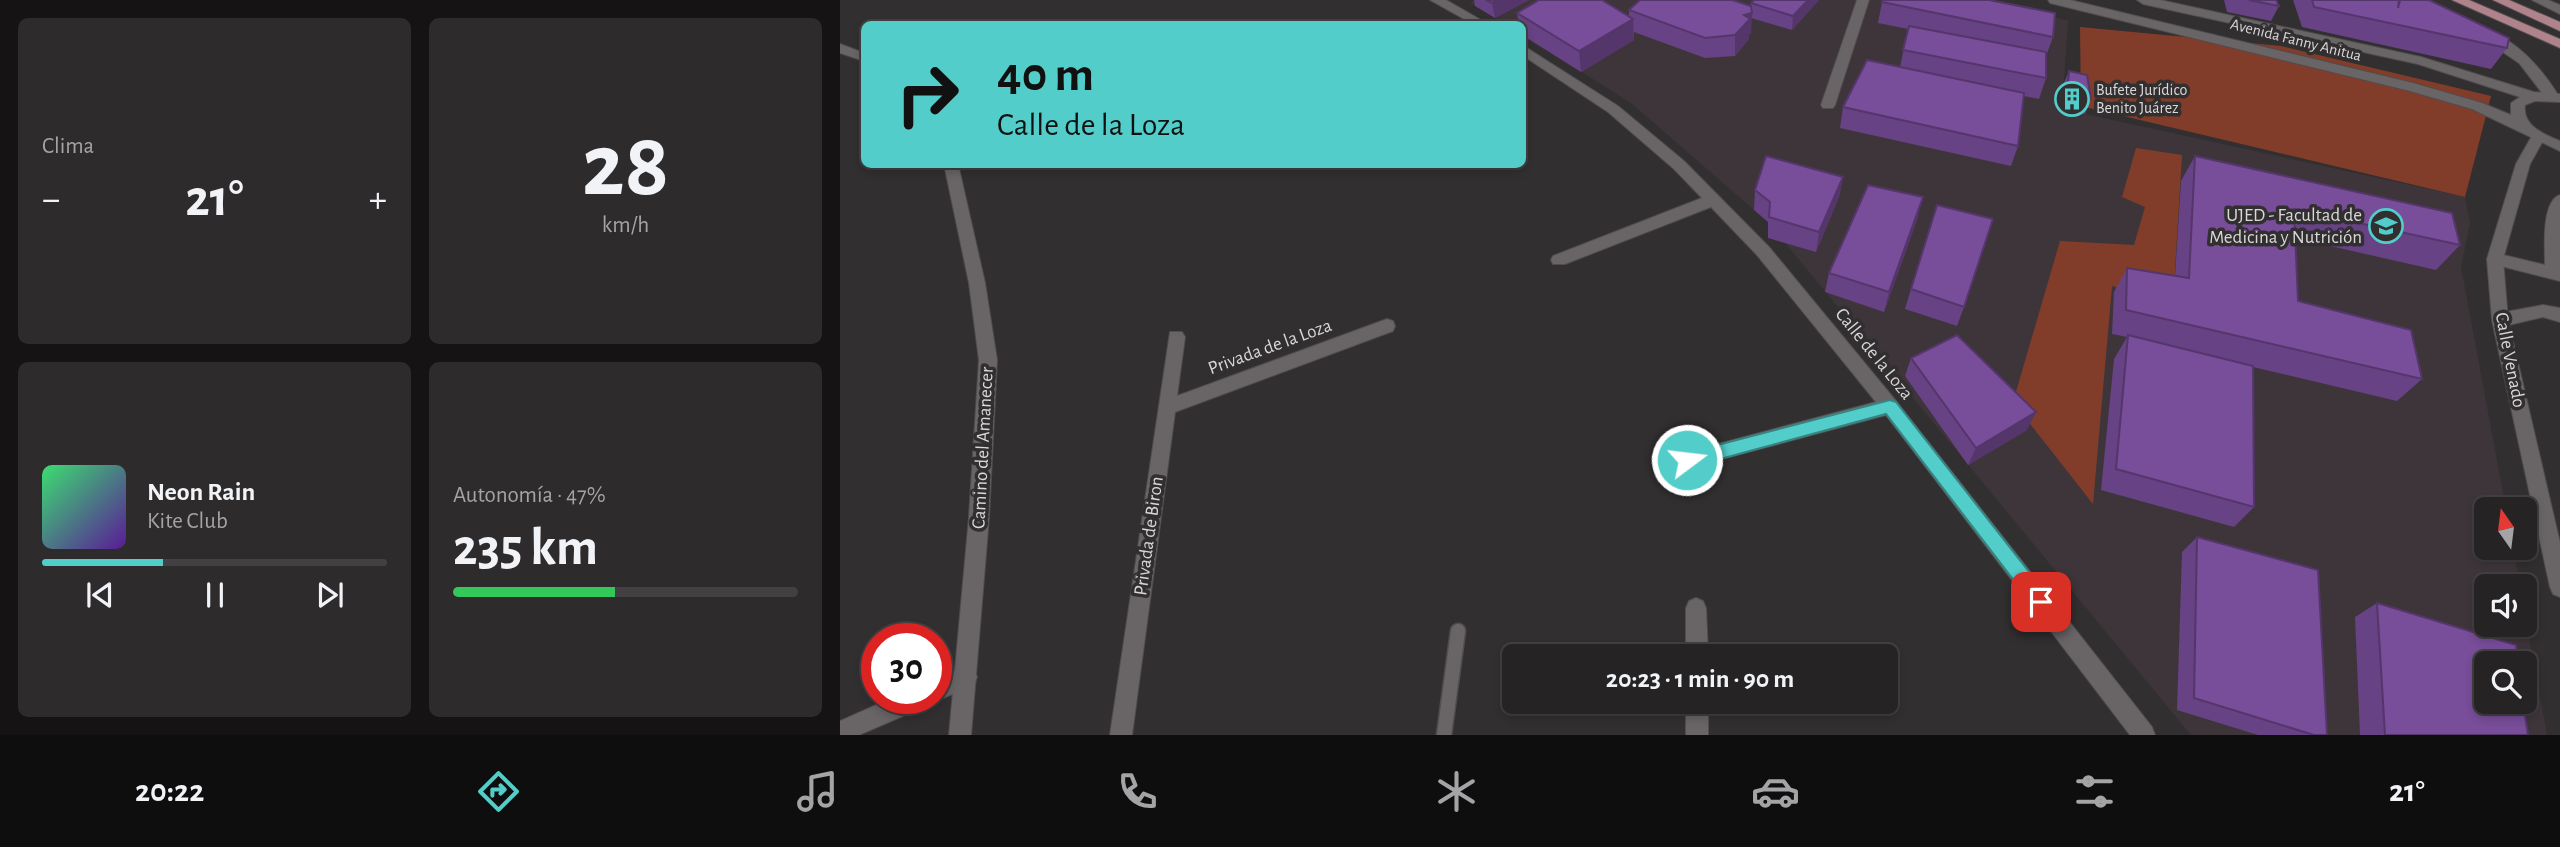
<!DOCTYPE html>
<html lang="es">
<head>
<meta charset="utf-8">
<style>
	body { margin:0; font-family:"Alegreya Sans",sans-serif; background:#2e2b2d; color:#f1f3f6; height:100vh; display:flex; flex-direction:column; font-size:26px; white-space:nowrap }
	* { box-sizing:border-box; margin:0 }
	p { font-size:23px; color:#a4a4a7 }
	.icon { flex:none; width:38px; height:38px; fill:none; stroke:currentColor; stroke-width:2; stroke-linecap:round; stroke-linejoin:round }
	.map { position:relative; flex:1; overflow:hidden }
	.panel { display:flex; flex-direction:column; gap:18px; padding:18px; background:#151314; width:840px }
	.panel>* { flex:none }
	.banner { position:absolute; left:21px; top:21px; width:665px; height:147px; border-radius:10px; box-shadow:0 4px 10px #0003,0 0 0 2px #424042; background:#53cdc9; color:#111; overflow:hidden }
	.needle { width:46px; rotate:346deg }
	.tools { position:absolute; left:1634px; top:497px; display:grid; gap:14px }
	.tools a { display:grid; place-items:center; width:63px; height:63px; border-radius:10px; background:#262325; box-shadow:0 4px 10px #0003,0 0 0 2px #424042; font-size:35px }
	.speed { position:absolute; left:21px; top:623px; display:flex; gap:14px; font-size:35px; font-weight:700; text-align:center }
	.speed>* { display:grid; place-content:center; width:91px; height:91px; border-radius:50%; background:#262325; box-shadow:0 4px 10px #0003,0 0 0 2px #424042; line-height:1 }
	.speed .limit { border:10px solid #d22; background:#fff; color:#111 }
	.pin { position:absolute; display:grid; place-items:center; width:60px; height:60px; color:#fff; margin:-30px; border-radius:14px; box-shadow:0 4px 10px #0006 }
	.me { position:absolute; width:77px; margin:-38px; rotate:75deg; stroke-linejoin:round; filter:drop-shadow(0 0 5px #0008) }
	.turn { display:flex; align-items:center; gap:24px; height:147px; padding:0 21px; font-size:32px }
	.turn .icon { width:91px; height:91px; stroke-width:2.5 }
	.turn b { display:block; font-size:49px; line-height:60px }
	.big { font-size:52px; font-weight:700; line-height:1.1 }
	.panel .widget { flex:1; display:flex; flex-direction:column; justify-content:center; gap:10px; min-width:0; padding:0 24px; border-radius:10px; background:#2e2b2d }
	.panel .dial { align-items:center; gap:0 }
	.dial b { font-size:91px; line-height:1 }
	.song { display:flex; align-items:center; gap:21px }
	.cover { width:84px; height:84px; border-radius:10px; background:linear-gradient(135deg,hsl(140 70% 55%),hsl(270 70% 35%)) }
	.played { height:7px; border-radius:4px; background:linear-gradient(90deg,#53cdc9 35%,#424042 35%) }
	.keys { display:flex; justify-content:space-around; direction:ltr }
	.heat { display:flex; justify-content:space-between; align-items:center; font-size:38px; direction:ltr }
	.charge { height:10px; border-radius:5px; background:linear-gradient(90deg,#34c759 47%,#424042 0) }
	.panel .tiles { flex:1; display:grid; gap:18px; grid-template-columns:repeat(2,1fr) }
	.trip { position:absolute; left:662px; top:644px; width:396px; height:70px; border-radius:10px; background:#262325; box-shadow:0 4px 10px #0003,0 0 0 2px #424042; font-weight:700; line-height:70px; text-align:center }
	.tabs { display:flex; height:112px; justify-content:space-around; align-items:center; background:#0f0e0f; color:#a4a4a7 }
	.tabs .icon { width:49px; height:49px }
	.tabs .selected { color:#53cdc9 }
	.tabs b { font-size:32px; color:#f1f3f6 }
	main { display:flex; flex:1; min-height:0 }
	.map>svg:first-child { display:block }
	.built { fill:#3e353b; fill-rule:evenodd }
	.green { fill:#823d2a }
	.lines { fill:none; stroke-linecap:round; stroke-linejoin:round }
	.service-casing { stroke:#4f4d4e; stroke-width:17 }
	.pedestrian-casing { stroke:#4f4d4e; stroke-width:2 }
	.minor-casing { stroke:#4f4d4e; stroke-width:2 }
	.tertiary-casing { stroke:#4f4d4e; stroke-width:2 }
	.secondary-casing { stroke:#4f4d4e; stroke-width:2 }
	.primary-casing { stroke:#4f4d4e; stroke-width:2 }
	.service { stroke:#696567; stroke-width:14 }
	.pedestrian { fill:#696567; fill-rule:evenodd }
	.minor { fill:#696567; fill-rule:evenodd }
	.tertiary { fill:#696567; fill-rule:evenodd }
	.secondary { fill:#696567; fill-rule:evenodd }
	.primary { fill:#b0828b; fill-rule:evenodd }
	.wall { fill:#674284 }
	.shaded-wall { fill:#54366b }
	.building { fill:#784d99; stroke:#54366b; stroke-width:2 }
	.route { fill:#53cdc9; stroke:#368583; stroke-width:2 }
	.labels { text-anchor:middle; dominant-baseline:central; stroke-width:7; stroke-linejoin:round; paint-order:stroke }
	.far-street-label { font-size:16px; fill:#d9d7d8; stroke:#322f31 }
	.far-poi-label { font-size:16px; fill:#d9d7d8; stroke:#322f31; text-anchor:start }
	.poi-label { font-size:19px; fill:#d9d7d8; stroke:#322f31; text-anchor:end }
	.street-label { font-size:19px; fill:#d9d7d8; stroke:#322f31 }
</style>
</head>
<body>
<main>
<section class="panel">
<div class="tiles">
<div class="widget"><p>Clima</p>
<div class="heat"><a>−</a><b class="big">21°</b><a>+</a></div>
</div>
<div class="widget dial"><b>28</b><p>km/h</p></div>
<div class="widget">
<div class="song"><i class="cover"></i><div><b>Neon Rain</b><p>Kite Club</p></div></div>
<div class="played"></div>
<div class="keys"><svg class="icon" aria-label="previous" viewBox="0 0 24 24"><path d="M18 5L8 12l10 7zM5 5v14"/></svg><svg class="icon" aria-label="pause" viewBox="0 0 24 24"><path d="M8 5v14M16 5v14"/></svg><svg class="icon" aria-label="next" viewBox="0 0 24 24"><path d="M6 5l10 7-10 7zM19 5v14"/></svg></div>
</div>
<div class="widget"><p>Autonomía · 47%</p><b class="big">235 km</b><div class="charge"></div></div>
</div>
</section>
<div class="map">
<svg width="1720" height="735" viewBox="0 0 1720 735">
	<rect width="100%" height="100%" fill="#322f31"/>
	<path class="built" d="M634,0H1152L1228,21L1222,109L1625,197L1630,223L1621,267L1666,509H1647V548H1673L1680,586H1647V625H1685V616L1707,735H1351L928,222L791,103L683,35L682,24H666L630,3ZM1647,663H1685V702H1647Z"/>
	<path class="green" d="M1240,27L1441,46L1651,96L1625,197L1241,106Z
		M1296,148L1342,155L1333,302L1272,286L1253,504L1173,402L1220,241L1294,245L1305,207L1282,197Z"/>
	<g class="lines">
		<g class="service-casing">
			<path id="service" d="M604,735L618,631"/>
		</g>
		<g class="pedestrian-casing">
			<path id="pedestrian" d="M126,666L134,669L137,677L134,685L96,701L89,698H96V679Z
				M52,698H89L86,706L19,735H0V721Z"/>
		</g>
		<g class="minor-casing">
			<path id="minor" d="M590,0H606L648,24H633Z
				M1017,0H1029L995,105L993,108H983L981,105Z
				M1692,0H1708L1720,5V14Z
				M1647,31C1677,40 1702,69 1718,95L1716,98H1706L1679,63L1642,38V32Z
				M0,44L24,53V61L0,53Z
				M682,45L778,106L844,161L929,247L1056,401L1312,727L1315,735H1290L1046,415L822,475L815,473L813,467L815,461L822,459L1036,402L917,255L871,207L725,264H713L711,260L713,256L862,198L834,169L768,112L682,55Z
				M104,164H118L145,283L157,360L149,517L131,735H109L129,517L139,360L129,283Z
				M1720,195V281L1649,263L1647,259L1655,253L1705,265C1705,249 1701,201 1720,195Z
				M1703,305L1720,308V322L1703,317L1660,327L1654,325L1652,320L1654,315L1660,313Z
				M547,319L553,321L555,326L553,331L335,412L292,735H270L330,332H342L345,337L337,396Z
				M856,598L863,601L866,608L868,656H846V608L849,601Z
				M846,702H868V735H846Z"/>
		</g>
		<g class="tertiary-casing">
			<path id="tertiary" d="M1698,132L1705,137L1690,164L1663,259L1668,320L1720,543V597L1713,594L1710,587L1652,320L1647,259L1676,164L1693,134Z"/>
		</g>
		<g class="secondary-casing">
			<path id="secondary" d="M1208,0H1230L1573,83L1642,103L1671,115V103L1680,97L1578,64L1303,4L1297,0H1320L1581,57L1694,92L1720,94V102L1695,101L1685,105C1682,126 1704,134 1720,141V151L1632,109L1570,91L1210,3Z"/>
		</g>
		<g class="primary-casing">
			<path id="primary" d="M1612,0H1629L1720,39V48Z
				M1653,0H1669L1720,22V31Z"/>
		</g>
		<use href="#service" class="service"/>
		<use href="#pedestrian" class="pedestrian"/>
		<use href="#minor" class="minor"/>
		<use href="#tertiary" class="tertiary"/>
		<use href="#secondary" class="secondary"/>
		<use href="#primary" class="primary"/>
	</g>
	<path class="wall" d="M634,0H689L655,18L635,6Z
		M979,0L952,30L911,18V34H909V39L895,56L865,58L794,32V40L741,72L682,35V24H679L677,13L789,17V10L911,7V3Z
		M1384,0H1436L1439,6L1431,21L1387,12Z
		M1453,0H1589L1667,48L1651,69L1462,27Z
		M1042,2L1213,37L1206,56V78L1199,99L1184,96L1178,146L1171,166L1000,128L1003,107L1060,67L1068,29L1038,23Z
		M1229,71L1251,99L1245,114L1222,109L1223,85Z
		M1355,156L1620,245L1596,270L1455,238L1458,301L1582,379L1557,401L1413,367L1414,507L1394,527L1261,490L1274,359L1287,337L1272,334L1274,292L1287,268L1335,276L1341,181Z
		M1003,177L999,197L976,252L928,238V222L914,210L915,190Z
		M1078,217L1044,312L985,292L989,273Z
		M1071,289L1124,307L1117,326L1065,309Z
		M1071,358L1187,430L1128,465L1065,376Z
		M1357,537L1487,735H1418L1337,710L1342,552Z
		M1537,603L1688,735H1520L1515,617Z"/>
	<path class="shaded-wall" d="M658,0H689L655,18L652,3Z
		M968,0H979L952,30L953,16Z
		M912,13L911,34H909V39L895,56V35L904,15Z
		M793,19L794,40L741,72L739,51Z
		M1003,177L999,197L976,252L979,232Z
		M1083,197L1078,217L1044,312L1049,292Z
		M1196,412L1187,430L1128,465L1136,448Z"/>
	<path class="building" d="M646,0H658L652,3Z
		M699,0H762L793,19L739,51L677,13Z
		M800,0H892L911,6L912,13L904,15L910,19L895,35L865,38L789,10Z
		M914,0H968L953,16L911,3Z
		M1043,0H1149L1215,13L1213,37L1042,2Z
		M1409,0H1436L1439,6Z
		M1472,0H1559L1558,8L1560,0H1589L1669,38L1667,48L1474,7Z
		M1069,26L1206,52V78L1063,50Z
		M1027,60L1184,93L1178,146L1003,107Z
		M1229,71L1247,75L1251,99L1227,94Z
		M926,156L1003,177L979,232L929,217L930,202L915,190Z
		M1355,156L1612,213L1620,245L1454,209L1458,301L1571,330L1582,379L1286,310L1287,268L1349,278Z
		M1028,185L1083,197L1049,292L989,273Z
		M1097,205L1153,219L1124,307L1071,289Z
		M1117,335L1196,412L1136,448L1071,358Z
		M1288,335L1413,366L1414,507L1276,469Z
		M1357,537L1478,570L1487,735H1474L1354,698Z
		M1537,603L1676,645L1678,663H1647V702H1683L1688,735H1545Z"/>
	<path class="route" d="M1050,400L1056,402L1208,596L1211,602L1208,608L1201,611L1195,608L1046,414L847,468L841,466L839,460L841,455L847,453Z"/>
	<defs>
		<g id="building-ring" transform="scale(1.75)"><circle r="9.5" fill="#322f31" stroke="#53cdc9" stroke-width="1.5"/><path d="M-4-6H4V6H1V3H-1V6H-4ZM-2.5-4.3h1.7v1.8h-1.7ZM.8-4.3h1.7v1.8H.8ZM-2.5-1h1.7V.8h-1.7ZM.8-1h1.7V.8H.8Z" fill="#53cdc9"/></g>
		<g id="university-ring" transform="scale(1.75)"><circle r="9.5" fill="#322f31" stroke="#53cdc9" stroke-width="1.5"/><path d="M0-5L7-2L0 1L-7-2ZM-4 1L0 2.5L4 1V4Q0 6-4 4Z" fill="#53cdc9"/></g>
	</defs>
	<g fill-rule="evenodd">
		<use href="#building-ring" x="1232" y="99"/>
		<use href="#university-ring" x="1546" y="226"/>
	</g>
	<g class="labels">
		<g class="far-street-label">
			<text transform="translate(1456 40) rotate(14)">Avenida Fanny Anitua</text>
		</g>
		<g class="far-poi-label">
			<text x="1256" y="90">Bufete Jurídico<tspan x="1256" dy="18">Benito Juárez</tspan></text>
		</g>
		<g class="poi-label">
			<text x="1522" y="215">UJED - Facultad de<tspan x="1522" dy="22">Medicina y Nutrición</tspan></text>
		</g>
		<g class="street-label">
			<text transform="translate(430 347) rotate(-20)">Privada de la Loza</text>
			<text transform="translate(1034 354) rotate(51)">Calle de la Loza</text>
			<text transform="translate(1670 360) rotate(79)">Calle Venado</text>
			<text transform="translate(143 448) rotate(-87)">Camino del Amanecer</text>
			<text transform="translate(309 536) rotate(-82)">Privada de Biron</text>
		</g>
	</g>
</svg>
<div class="tools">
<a><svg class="needle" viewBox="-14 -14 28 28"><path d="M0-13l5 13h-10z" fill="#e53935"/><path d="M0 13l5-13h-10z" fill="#a4a4a7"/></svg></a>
<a><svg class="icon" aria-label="sound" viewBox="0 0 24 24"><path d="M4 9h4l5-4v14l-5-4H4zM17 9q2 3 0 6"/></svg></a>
<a><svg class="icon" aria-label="search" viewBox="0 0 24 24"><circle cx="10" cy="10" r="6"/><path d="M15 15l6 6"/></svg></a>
</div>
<div class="speed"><div class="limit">30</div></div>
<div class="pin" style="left:1201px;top:602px;background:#d93025"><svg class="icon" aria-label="arrive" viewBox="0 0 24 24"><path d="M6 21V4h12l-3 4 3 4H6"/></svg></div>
<svg class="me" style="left:847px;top:460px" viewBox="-20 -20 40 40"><circle r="17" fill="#53cdc9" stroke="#fff" stroke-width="3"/><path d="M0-11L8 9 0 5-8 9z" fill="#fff"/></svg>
<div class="trip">20:23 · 1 min · 90 m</div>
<div class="banner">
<div class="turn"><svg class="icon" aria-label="right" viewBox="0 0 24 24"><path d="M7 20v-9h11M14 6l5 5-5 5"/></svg><div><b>40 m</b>Calle de la Loza</div></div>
</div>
</div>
</main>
<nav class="tabs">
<b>20:22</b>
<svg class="icon selected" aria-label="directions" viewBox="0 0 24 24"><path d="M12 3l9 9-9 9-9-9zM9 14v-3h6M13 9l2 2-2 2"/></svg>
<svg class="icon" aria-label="music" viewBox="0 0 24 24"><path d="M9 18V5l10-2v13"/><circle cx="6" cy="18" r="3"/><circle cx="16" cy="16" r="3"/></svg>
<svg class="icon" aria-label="phone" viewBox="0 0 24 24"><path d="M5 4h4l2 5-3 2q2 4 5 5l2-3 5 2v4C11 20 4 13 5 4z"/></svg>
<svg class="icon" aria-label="climate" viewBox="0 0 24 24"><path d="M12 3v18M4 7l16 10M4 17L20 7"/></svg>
<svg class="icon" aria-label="car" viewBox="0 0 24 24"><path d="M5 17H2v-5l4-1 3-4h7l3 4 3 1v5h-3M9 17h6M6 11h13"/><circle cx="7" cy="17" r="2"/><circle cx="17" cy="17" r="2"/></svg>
<svg class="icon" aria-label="filters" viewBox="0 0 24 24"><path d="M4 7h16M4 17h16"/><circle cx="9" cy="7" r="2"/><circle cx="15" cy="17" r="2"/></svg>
<b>21°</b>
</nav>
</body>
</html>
